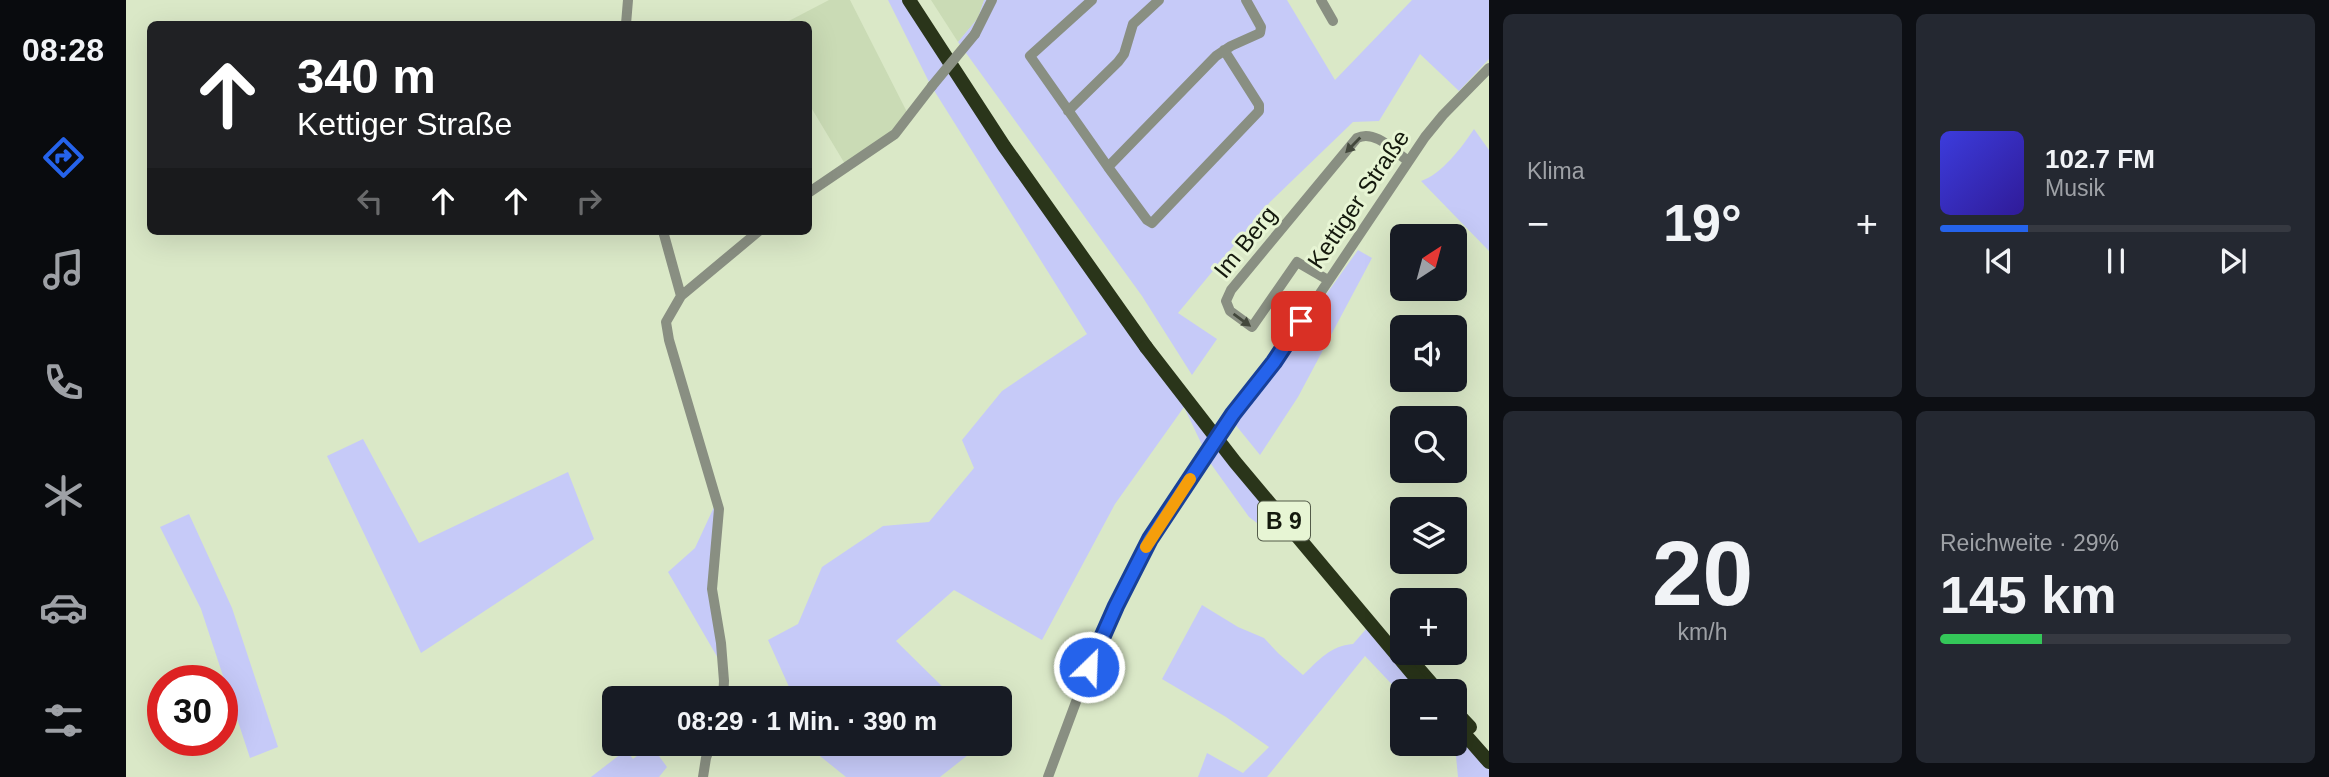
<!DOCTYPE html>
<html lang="de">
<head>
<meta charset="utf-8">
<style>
	body { margin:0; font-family:Helvetica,sans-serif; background:#242831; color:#f1f3f6; height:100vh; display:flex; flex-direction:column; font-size:26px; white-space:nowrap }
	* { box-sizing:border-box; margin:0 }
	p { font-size:23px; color:#9ea1a6 }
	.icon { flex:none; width:38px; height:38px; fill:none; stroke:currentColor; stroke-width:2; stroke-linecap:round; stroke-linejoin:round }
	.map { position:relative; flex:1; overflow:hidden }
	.side { display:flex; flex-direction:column; gap:14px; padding:14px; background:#0d0f14; width:840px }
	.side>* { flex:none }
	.top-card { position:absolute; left:21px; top:21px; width:665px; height:214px; border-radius:10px; box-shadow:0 7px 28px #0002; background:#202124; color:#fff; overflow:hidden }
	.needle { width:46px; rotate:36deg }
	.controls { position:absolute; left:1264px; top:224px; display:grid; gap:14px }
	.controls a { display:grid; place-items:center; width:77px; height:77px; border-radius:10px; background:#171b24; box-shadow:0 7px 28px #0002; font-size:35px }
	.speed { position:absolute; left:21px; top:665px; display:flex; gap:14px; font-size:35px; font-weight:700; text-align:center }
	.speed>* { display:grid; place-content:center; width:91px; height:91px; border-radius:50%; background:#171b24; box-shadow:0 7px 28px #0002; line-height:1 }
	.speed .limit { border:10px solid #d22; background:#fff; color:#111 }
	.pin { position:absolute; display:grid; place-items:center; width:60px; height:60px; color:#fff; margin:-30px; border-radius:14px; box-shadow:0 4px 10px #0006 }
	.me { position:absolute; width:77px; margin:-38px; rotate:24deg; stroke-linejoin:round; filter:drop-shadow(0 0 5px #0008) }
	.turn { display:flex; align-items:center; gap:24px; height:147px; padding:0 35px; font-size:32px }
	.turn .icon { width:91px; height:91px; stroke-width:2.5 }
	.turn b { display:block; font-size:49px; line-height:60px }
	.lanes { display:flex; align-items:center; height:66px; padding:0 35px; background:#0003; justify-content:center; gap:35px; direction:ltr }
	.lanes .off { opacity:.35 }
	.big { font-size:52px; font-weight:800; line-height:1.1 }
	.side .tile { flex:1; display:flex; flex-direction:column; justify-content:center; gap:10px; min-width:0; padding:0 24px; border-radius:10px; background:#242831 }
	.side .dial { align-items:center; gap:0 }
	.dial b { font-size:91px; line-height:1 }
	.song { display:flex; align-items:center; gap:21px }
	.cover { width:84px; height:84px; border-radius:10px; background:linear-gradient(135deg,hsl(240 70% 55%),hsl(250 70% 35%)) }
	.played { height:7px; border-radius:4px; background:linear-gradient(90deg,#2563eb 25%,#363941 25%) }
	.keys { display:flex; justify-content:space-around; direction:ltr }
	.heat { display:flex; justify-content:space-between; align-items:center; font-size:38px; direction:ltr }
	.charge { height:10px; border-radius:5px; background:linear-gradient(90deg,#34c759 29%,#363941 0) }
	.side .tiles { flex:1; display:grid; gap:14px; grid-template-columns:repeat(2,1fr) }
	.trip { position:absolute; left:476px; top:686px; width:410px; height:70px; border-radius:10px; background:#171b24; box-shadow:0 7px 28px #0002; font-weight:800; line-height:70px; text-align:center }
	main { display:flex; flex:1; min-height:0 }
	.tab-bar { display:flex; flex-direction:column; width:126px; justify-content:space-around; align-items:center; background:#090b0e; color:#9ea1a6 }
	.tab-bar .icon { width:49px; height:49px }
	.tab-bar .current { color:#2563eb }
	.tab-bar b { font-size:32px; color:#f1f3f6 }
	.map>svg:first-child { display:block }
	.built { fill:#cadbb5 }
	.green { fill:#c6caf8 }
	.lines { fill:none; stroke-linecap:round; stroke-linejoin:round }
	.minor { stroke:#898f82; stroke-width:10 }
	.highway { stroke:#2a351a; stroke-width:14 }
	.minor-bridge { stroke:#898f82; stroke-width:10 }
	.highway-bridge { stroke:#2a351a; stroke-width:14 }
	.oneway { fill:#43483c }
	.route-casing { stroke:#184099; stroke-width:18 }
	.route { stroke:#2563eb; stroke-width:12 }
	.slow { stroke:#f59e0b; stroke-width:12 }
	.labels { text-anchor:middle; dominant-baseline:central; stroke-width:6; stroke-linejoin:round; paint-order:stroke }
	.shield { fill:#e7f5d4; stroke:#535b49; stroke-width:2 }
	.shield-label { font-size:23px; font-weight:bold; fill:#14190d }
	.street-label { font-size:24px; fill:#14190d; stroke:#e7f5d4 }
</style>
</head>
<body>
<main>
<nav class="tab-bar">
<b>08:28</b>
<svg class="icon current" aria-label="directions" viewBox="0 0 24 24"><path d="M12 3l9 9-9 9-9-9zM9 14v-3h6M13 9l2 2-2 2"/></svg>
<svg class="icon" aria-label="music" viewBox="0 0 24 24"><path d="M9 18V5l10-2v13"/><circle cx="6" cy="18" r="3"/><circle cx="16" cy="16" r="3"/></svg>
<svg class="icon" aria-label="phone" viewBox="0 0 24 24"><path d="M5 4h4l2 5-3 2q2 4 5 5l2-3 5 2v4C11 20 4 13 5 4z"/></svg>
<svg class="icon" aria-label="climate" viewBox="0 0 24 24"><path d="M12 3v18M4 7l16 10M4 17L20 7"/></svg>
<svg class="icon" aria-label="car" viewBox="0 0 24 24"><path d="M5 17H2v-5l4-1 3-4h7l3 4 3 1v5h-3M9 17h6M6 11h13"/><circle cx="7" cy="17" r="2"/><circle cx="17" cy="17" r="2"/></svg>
<svg class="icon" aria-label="filters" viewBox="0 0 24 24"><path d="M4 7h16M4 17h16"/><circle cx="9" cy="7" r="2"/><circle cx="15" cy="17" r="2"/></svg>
</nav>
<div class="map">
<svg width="1363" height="777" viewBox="0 0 1363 777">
	<rect width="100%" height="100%" fill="#dae8c7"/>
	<path class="built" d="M703,0H724L782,114L766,133L719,164L683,104L682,24H657Z
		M805,0H858L852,18L832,42Z"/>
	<path class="green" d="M762,0H778L1059,406L1164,539L1147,535L1123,517L1085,464L1058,407L989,504L916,640L828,590L770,641L828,698H668L642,640L672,624L696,567L757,526L803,522L848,468L836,440L876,391L961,334L804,84Z
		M858,0H1161L1209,80L1286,0H1363V59L1333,91L1294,54L1253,121L1227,122L1144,202L1052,313L1091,339L1066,375L1016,296L832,42L852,18Z
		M1348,129L1363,150V251L1295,181C1315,175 1337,146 1348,129Z
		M1232,250L1246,258L1172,397L1134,455L1108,423Z
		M237,439L293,543L442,472L468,539L295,653L201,456Z
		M588,507L592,518L584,589L593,660L542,572L569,548Z
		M63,514L106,608L152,747L124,758L75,609L34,527Z
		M1076,605L1112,627L1138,638L1152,653L1177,675C1193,660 1204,646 1227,644L1241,628L1296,691H1276V695L1239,656L1141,777H1072L1081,753L1117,773L1143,747L1100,717L1036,679Z
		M1328,730L1363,770V777H1332L1330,756L1320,744H1328Z
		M683,744H856L814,777H720L684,748Z
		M525,745L541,767L533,777H465L500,750L507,759Z"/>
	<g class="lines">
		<path class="minor" d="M966,0L904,56L982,167L1090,56L1105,46L1134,33L1135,27L1120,0
			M1195,0L1207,21
			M500,24L502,0
			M849,34L866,0
			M942,111L992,62L998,54L1007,24L1033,0
			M982,167L1021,220L1026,223L1133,111V105L1098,50
			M682,193L769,134L806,86
			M537,231L555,296
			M1202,280L1171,262L1126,327L1104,311L1100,301L1105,290L1231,138C1249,129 1268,151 1282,161
			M597,698L598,681L595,643L586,589L593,509L543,340L540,322L555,296L633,231
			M577,777L580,758L585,744
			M922,777L963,667L990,606L1024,539L1107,414L1148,362L1299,137L1317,115L1363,68"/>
		<path class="highway" d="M783,0L878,146L1020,347
			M1279,653L1312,691
			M1328,710L1344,727
			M1328,722L1363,762"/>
		<path class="minor-bridge" d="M806,86L849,34"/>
		<path class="highway-bridge" d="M1020,347L1109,462L1301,691"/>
	</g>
	<defs><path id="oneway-solid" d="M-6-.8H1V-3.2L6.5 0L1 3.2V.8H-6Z" transform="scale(1.75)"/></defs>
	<g class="oneway">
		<use href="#oneway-solid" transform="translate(1227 145) rotate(134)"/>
		<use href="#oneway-solid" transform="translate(1116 320) rotate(36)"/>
	</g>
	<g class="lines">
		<g class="route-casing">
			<path id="route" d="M963,667L990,606L1024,539L1107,414L1148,362L1175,321"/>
		</g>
		<use href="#route" class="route"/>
		<path class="slow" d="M1020,547L1064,479"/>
	</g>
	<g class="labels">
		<rect class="shield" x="1132" y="501.5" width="52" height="39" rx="5"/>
		<g class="shield-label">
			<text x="1158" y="521">B 9</text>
		</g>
		<g class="street-label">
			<text transform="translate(1232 199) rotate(-56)">Kettiger Straße</text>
			<text transform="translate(1119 242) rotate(-51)">Im Berg</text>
		</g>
	</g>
</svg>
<div class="controls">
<a><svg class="needle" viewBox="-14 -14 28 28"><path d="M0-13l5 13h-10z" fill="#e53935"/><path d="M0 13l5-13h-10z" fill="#9ea1a6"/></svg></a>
<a><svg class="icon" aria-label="sound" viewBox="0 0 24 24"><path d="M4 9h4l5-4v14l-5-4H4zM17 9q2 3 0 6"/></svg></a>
<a><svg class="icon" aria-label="search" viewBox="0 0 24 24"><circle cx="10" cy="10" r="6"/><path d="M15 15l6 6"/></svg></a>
<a><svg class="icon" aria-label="layers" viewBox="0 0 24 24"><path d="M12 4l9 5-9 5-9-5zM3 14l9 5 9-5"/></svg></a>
<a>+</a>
<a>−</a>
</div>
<div class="speed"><div class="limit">30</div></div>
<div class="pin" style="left:1175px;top:321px;background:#d93025"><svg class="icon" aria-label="arrive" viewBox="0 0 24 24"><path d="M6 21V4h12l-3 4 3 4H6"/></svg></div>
<svg class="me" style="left:963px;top:667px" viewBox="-20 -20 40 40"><circle r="17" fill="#2563eb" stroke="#fff" stroke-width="3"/><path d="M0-11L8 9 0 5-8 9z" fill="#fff"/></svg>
<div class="trip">08:29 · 1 Min. · 390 m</div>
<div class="top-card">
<div class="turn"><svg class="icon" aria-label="ahead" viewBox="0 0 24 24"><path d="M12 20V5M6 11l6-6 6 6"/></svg><div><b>340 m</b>Kettiger Straße</div></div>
<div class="lanes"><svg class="icon off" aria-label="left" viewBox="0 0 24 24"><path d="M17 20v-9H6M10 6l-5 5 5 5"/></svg><svg class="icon" aria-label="ahead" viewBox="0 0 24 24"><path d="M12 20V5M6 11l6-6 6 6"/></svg><svg class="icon" aria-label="ahead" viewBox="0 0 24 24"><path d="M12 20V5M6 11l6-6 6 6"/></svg><svg class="icon off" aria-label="right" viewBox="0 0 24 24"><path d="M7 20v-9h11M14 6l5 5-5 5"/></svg></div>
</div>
</div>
<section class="side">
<div class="tiles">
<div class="tile"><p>Klima</p>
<div class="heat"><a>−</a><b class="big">19°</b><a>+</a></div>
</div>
<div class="tile">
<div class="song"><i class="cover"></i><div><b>102.7 FM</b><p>Musik</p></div></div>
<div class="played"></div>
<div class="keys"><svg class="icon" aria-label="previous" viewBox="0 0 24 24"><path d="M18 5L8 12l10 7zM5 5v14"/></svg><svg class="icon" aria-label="pause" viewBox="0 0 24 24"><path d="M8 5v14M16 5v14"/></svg><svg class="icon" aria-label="next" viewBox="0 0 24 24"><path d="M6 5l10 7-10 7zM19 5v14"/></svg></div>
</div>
<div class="tile dial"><b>20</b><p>km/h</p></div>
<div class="tile"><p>Reichweite · 29%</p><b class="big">145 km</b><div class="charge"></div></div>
</div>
</section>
</main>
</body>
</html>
